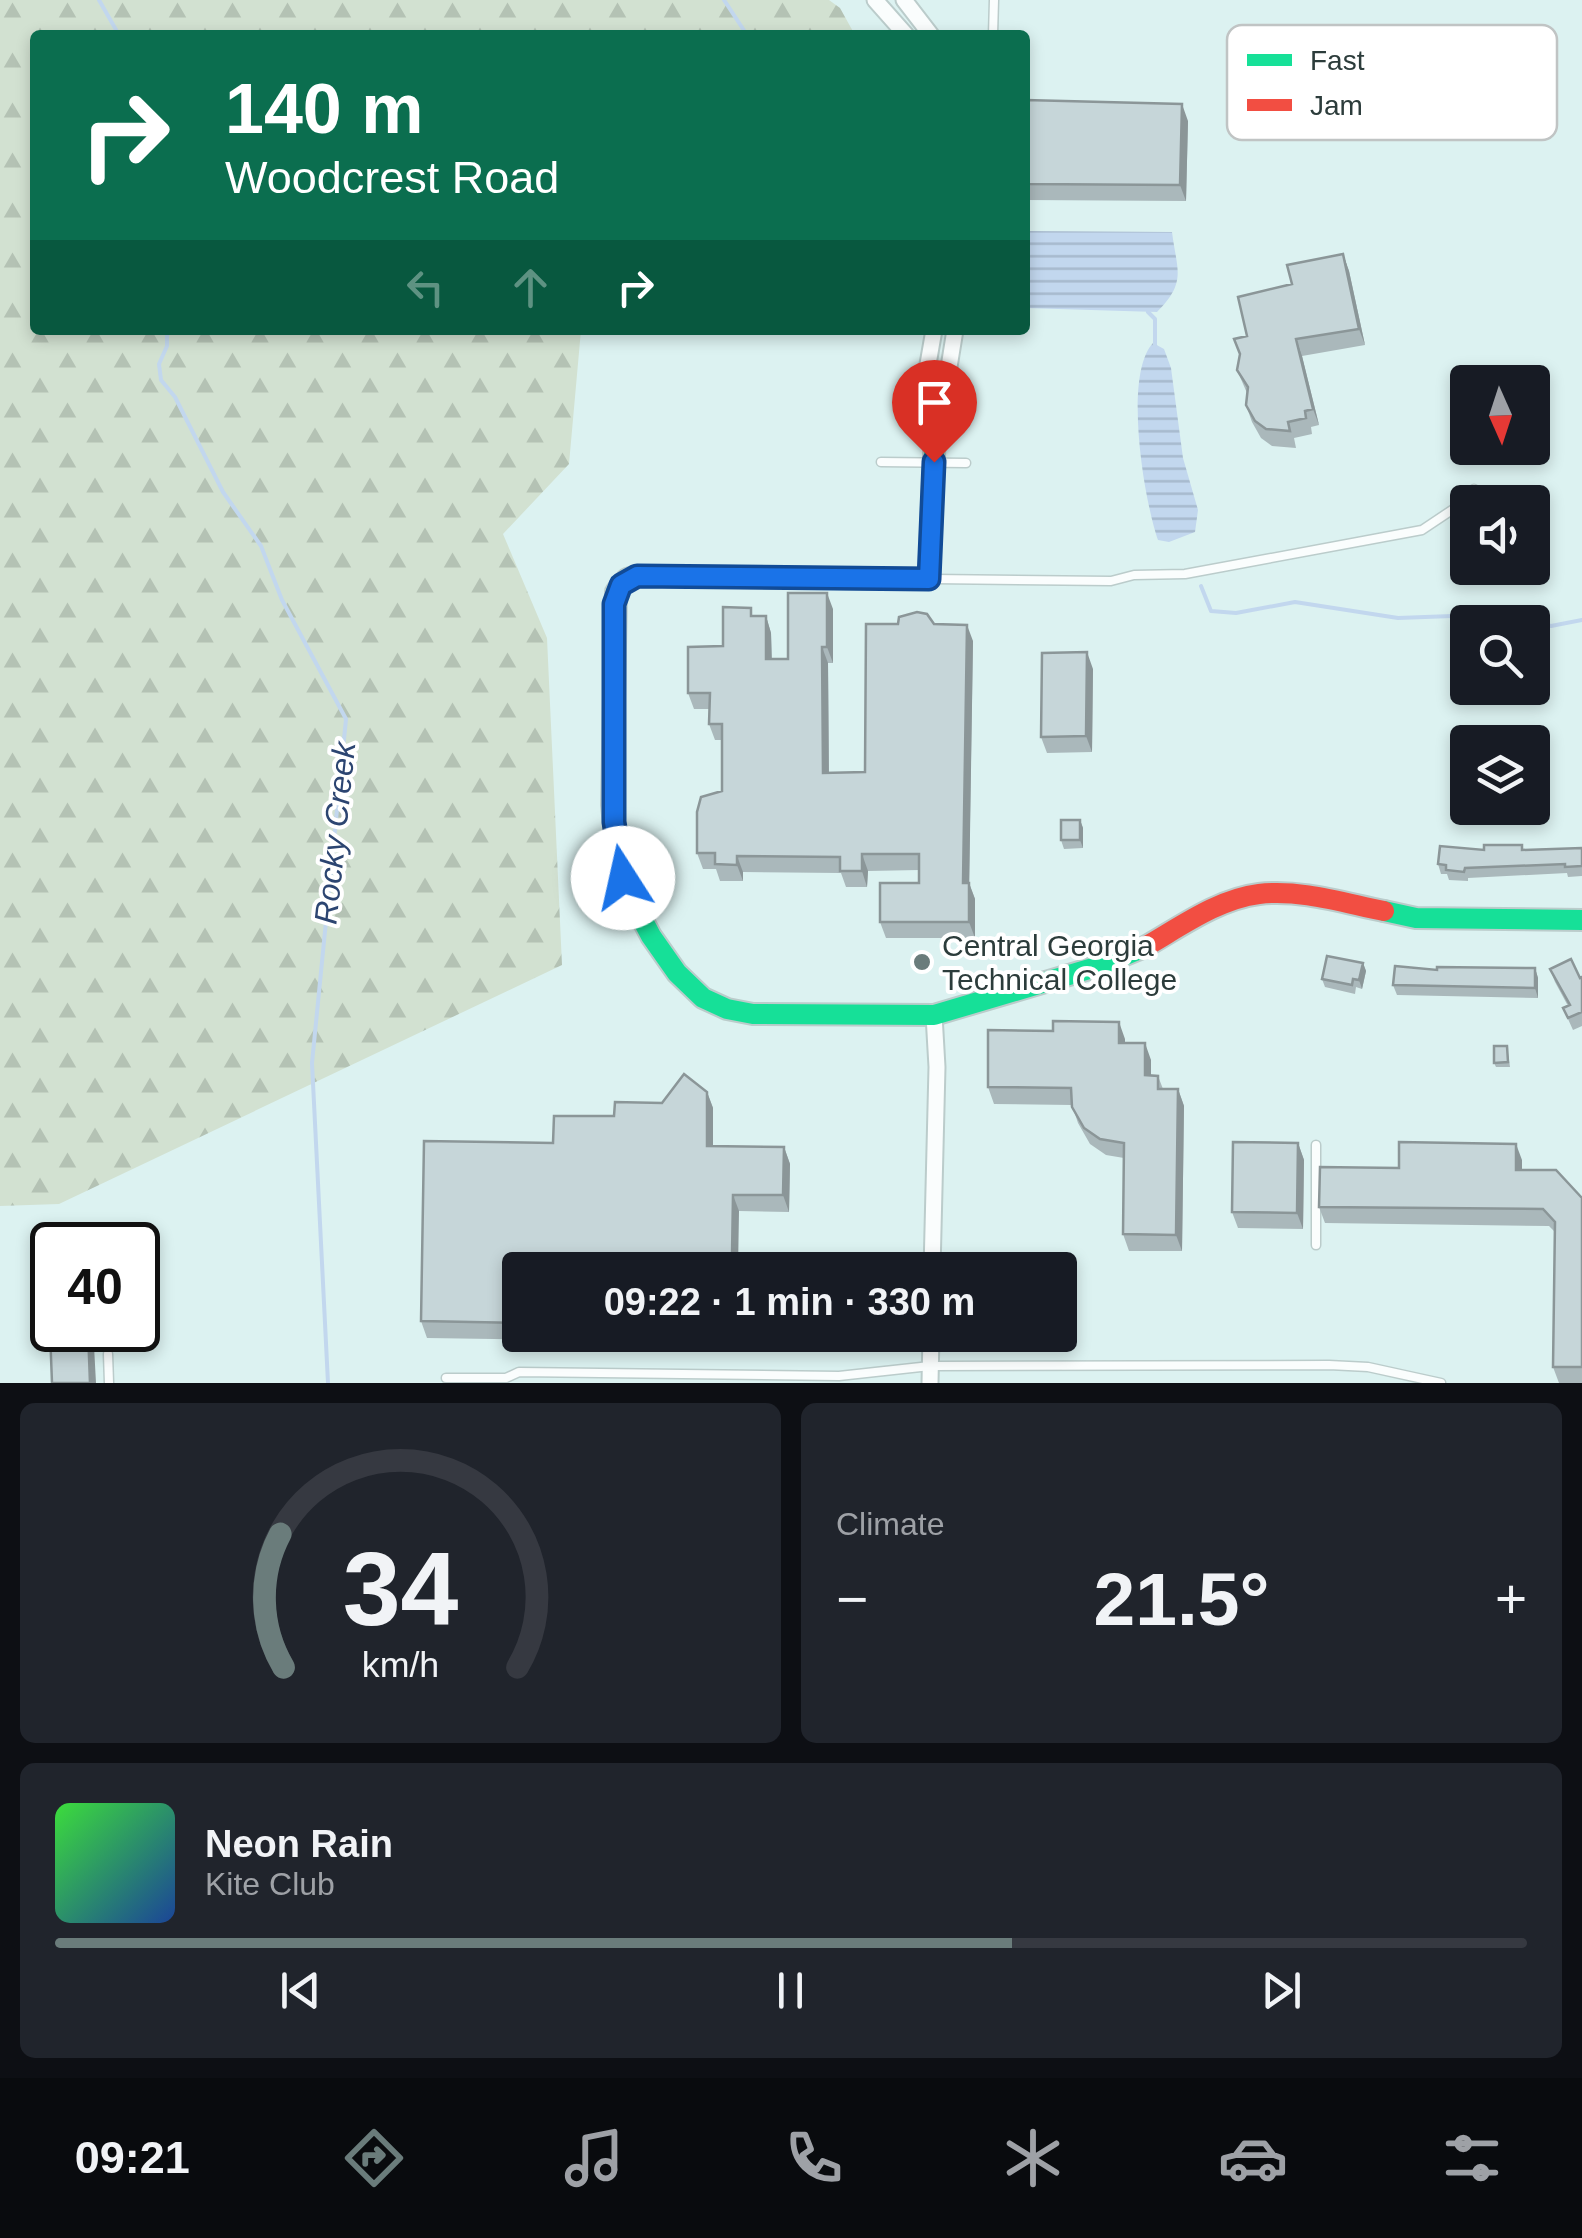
<!DOCTYPE html>
<html lang="en">
<head>
<meta charset="utf-8">
<style>
	body { margin:0; font-family:Arial,sans-serif; background:#20242c; color:#f1f3f6; height:100vh; display:flex; flex-direction:column; font-size:38px; white-space:nowrap }
	* { box-sizing:border-box; margin:0 }
	p { font-size:32px; color:#9ea1a6 }
	.icon { flex:none; width:55px; height:55px; fill:none; stroke:currentColor; stroke-width:2; stroke-linecap:round; stroke-linejoin:round }
	.map { position:relative; height:1383px; overflow:hidden }
	.sheet { display:flex; flex-direction:column; gap:20px; padding:20px; background:#0d0f14; flex:1 }
	.sheet>* { flex:none }
	.banner { position:absolute; left:30px; top:30px; width:1000px; height:305px; border-radius:10px; box-shadow:0 5px 15px #0003; background:#0b6e4f; color:#fff; overflow:hidden }
	.needle { width:65px; rotate:177deg }
	.fabs { position:absolute; left:1450px; top:365px; display:grid; gap:20px }
	.fabs a { display:grid; place-items:center; width:100px; height:100px; border-radius:10px; background:#171b24; box-shadow:0 5px 15px #0003; font-size:50px }
	.speed { position:absolute; left:30px; top:1222px; display:flex; gap:20px; font-size:50px; font-weight:700; text-align:center }
	.speed>* { display:grid; place-content:center; width:130px; height:130px; border-radius:50%; background:#171b24; box-shadow:0 5px 15px #0003; line-height:1 }
	.speed .limit { border:5px solid #111; border-radius:15px; background:#fff; color:#111 }
	.pin { position:absolute; display:grid; place-items:center; width:85px; height:85px; color:#fff; margin:-102px -42px; border-radius:50% 50% 50% 0; rotate:-45deg; box-shadow:0 0 10px #0007 }
	.pin .icon { rotate:45deg }
	.me { position:absolute; width:110px; margin:-55px; rotate:350deg; stroke-linejoin:round; filter:drop-shadow(0 0 8px #0008) }
	.turn { display:flex; align-items:center; gap:35px; height:210px; padding:0 30px; font-size:45px }
	.turn .icon { width:130px; height:130px; stroke-width:2.5 }
	.turn b { display:block; font-size:70px; line-height:85px }
	.lanes { display:flex; align-items:center; height:95px; padding:0 30px; background:#0003; justify-content:center; gap:50px; direction:ltr }
	.lanes .off { opacity:.35 }
	.big { font-size:75px; font-weight:600; line-height:1.1 }
	.sheet .card { flex:1; display:flex; flex-direction:column; justify-content:center; gap:15px; min-width:0; padding:0 35px; border-radius:15px; background:#20242c }
	.sheet .dial { align-items:center; gap:0 }
	.dial svg { height:260px; overflow:visible; fill:none; stroke:#363941; stroke-width:7; stroke-linecap:round; text-anchor:middle }
	.dial text { fill:#f1f3f6; stroke:none }
	.song { display:flex; align-items:center; gap:30px }
	.cover { width:120px; height:120px; border-radius:15px; background:linear-gradient(135deg,hsl(120 70% 55%),hsl(220 70% 35%)) }
	.played { height:10px; border-radius:5px; background:linear-gradient(90deg,#6a7c7b 65%,#363941 65%) }
	.keys { display:flex; justify-content:space-around; direction:ltr }
	.heat { display:flex; justify-content:space-between; align-items:center; font-size:55px; direction:ltr }
	.sheet .tiles { flex:1; display:grid; gap:20px; grid-template-columns:1fr 1fr }
	.card:last-child { grid-column:span 2 }
	.trip { position:absolute; left:502px; top:1252px; width:575px; height:100px; border-radius:10px; background:#171b24; box-shadow:0 5px 15px #0003; font-weight:600; line-height:100px; text-align:center }
	.menu { display:flex; height:160px; justify-content:space-around; align-items:center; background:#090b0e; color:#9ea1a6 }
	.menu .icon { width:70px; height:70px }
	.menu .selected { color:#6a7c7b }
	.menu b { font-size:45px; color:#f1f3f6 }
	.map>svg:first-child { display:block }
	.forest { fill:url(#forest-firs) }
	.water { fill:url(#water-rules) }
	.lines { fill:none; stroke-linecap:round; stroke-linejoin:round }
	.stream { stroke:#c2d7ee; stroke-width:4 }
	.lane-casing { stroke:#bbcccb; stroke-width:11 }
	.street-casing { stroke:#bbcccb; stroke-width:19 }
	.fast-casing { stroke:#bbcccb; stroke-width:24 }
	.jam-casing { stroke:#bbcccb; stroke-width:24 }
	.lane { stroke:#fafdfd; stroke-width:8 }
	.street { stroke:#fafdfd; stroke-width:15 }
	.fast { stroke:#16e098; stroke-width:20 }
	.jam { stroke:#f24e42; stroke-width:20 }
	.wall { fill:#aab8bb }
	.shaded-wall { fill:#8b9698 }
	.building { fill:#c6d6d9; stroke:#8b9698; stroke-width:2.5 }
	.route-casing { stroke:#114b97; stroke-width:25 }
	.route { stroke:#1a73e8; stroke-width:18 }
	.poi-dot { fill:#6a7c7b; stroke:#fff; stroke-width:4 }
	.labels { text-anchor:middle; dominant-baseline:central; stroke-width:8; stroke-linejoin:round; paint-order:stroke }
	.poi-label { font-size:30px; fill:#2c3c3b; stroke:#fff; text-anchor:start }
	.water-label { font-size:32px; font-style:italic; fill:#2c4571; stroke:#fff }
	.key { fill:#fff; stroke:#c0c4c4; stroke-width:2.5 }
	.key-label { font-size:28px; fill:#2c3c3b }
</style>
</head>
<body>
<div class="map">
<svg width="1582" height="1383" viewBox="0 0 1582 1383">
	<defs>
		<pattern id="forest-firs" width="22" height="20" patternUnits="userSpaceOnUse" patternTransform="scale(2.5)"><rect width="22" height="20" fill="#d2e1d1"/><path d="M5 1l3.5 6h-7zM16 11l3.5 6h-7z" fill="#b4c2b4"/></pattern>
		<pattern id="water-rules" width="6" height="5" patternUnits="userSpaceOnUse" patternTransform="scale(2.5)"><rect width="6" height="5" fill="#c2d7ee"/><path d="M0 2.5h6" fill="none" stroke="#a7b9cd"/></pattern>
	</defs>
	<rect width="100%" height="100%" fill="#dcf2f1"/>
	<path class="forest" d="M0,0H829L840,8L855,35H35V330H581L569,464L503,534L547,638L562,965L59,1204L0,1206Z"/>
	<path class="water" d="M1025,231L1172,232C1177,271 1187,282 1157,312L1025,308Z
		M1153,343L1164,349L1171,368L1183,458L1198,510L1195,532L1169,542L1158,540C1144,500 1123,375 1153,343Z"/>
	<g class="lines">
		<path class="stream" d="M99,0L119,35
			M724,0L747,35
			M1148,312L1155,319V345
			M167,330V346L159,364L161,380L175,397L223,492L261,546L282,600L346,719L312,1063L328,1383
			M1201,586L1211,611L1236,613L1295,602L1398,618L1479,615L1509,617L1551,626L1582,620"/>
		<g class="lane-casing">
			<path id="lane" d="M993,35L994,0
				M881,462L966,463
				M933,579L1111,581L1134,575L1185,574L1422,530L1455,508L1474,489
				M1316,1245V1145
				M108,1354L109,1383
				M446,1378H506L519,1372L839,1376L930,1366L1329,1365L1368,1367L1441,1383"/>
		</g>
		<g class="street-casing">
			<path id="street" d="M875,0L906,35
				M904,0L931,35
				M934,330L928,364L936,408L949,367L955,330
				M932,1270L937,1067L934,1015
				M930,1383L931,1335"/>
		</g>
		<g class="fast-casing">
			<path id="fast" d="M936,408L929,579L637,576L627,579L616,592L612,805L618,862L630,896L651,936L677,973L703,998L727,1009L753,1014L934,1015L1096,967L1145,947
				M1384,911L1416,918L1582,920"/>
		</g>
		<g class="jam-casing">
			<path id="jam" d="M1145,947C1180,927 1218,899 1259,894C1300,889 1344,903 1384,911"/>
		</g>
		<use href="#lane" class="lane"/>
		<use href="#street" class="street"/>
		<use href="#fast" class="fast"/>
		<use href="#jam" class="jam"/>
	</g>
	<path class="wall" d="M1025,100L1188,121L1186,201L1025,200Z
		M1343,254L1349,271L1365,345L1302,356L1319,425L1311,427L1312,434L1294,438L1296,448L1272,446L1261,438L1252,422L1246,405L1247,393L1237,370L1292,284Z
		M833,609V663H828L829,773L865,772L934,624L973,641L969,883L975,899V938H886L880,922L919,883V870L868,871L867,887H846L841,873L743,872V881H720L716,869H703L697,853L722,791V740H715L709,724V709H694L688,693L723,646L755,616H766L771,633L772,659H788Z
		M1093,669L1092,752L1047,753L1041,737Z
		M1080,820L1083,828V848L1064,849L1061,840Z
		M1582,848V876L1568,877L1567,873L1468,878V881L1449,880L1447,874H1441L1438,864L1484,850Z
		M1363,963L1366,971L1362,989L1356,987L1355,994L1325,987L1322,979Z
		M1535,968L1538,978V998L1397,995L1393,985L1437,970Z
		M1550,969L1580,978L1582,977V1026L1573,1030L1563,1008L1568,1006L1555,982Z
		M1125,1039V1043L1151,1060V1075L1158,1076L1163,1089H1178L1184,1106L1182,1251H1129L1123,1234L1124,1158L1106,1155L1090,1144L1078,1123L1072,1105L994,1104L988,1087Z
		M1507,1046L1510,1067H1496L1494,1063Z
		M707,1092L713,1108V1146L784,1147L790,1164L789,1212L739,1211L520,1270V1335H789V1343L427,1338L421,1321L614,1116Z
		M1298,1143L1304,1160L1303,1229L1238,1228L1232,1212Z
		M1522,1160V1170L1582,1198V1383H1559L1553,1367L1555,1232L1549,1226L1325,1223L1319,1207L1399,1168Z"/>
	<path class="shaded-wall" d="M1182,104L1188,121L1186,201L1180,185Z
		M1343,254L1349,271L1365,345L1359,329Z
		M1296,339L1302,356L1319,425L1313,409Z
		M827,593L833,609V663L827,647Z
		M766,616L771,633L772,675L766,659Z
		M967,625L973,641L969,899L963,883Z
		M822,647L828,663L829,789L823,773Z
		M1087,652L1093,669L1092,752L1086,736Z
		M1080,820L1083,828V848L1080,840Z
		M862,854L868,871L867,887L862,871Z
		M737,856L743,872V881L737,865Z
		M969,883L975,899V938L969,922Z
		M1363,963L1366,971L1362,989L1359,980Z
		M1535,968L1538,978V998L1535,988Z
		M1119,1022L1125,1039V1059L1119,1043Z
		M1145,1043L1151,1060V1092L1145,1075Z
		M1178,1089L1184,1106L1182,1251L1176,1235Z
		M707,1092L713,1108V1163L707,1146Z
		M1298,1143L1304,1160L1303,1229L1297,1213Z
		M1516,1144L1522,1160V1186L1516,1170Z
		M784,1147L790,1164L789,1212L783,1195Z
		M733,1195L739,1211L738,1270L732,1256Z
		M88,1330L94,1346L96,1383H90Z"/>
	<path class="building" d="M1025,100L1182,104L1180,185L1025,184Z
		M1343,254L1359,329L1296,339L1313,409L1305,411L1306,418L1288,422L1290,431L1266,429L1255,421L1246,405L1248,387L1237,370L1240,354L1234,339L1247,336L1238,297L1292,284L1287,265Z
		M788,593H827V647H822L823,773L865,772L866,624H898L899,617L917,612L927,614L934,624L967,625L963,883H969V922H880V883H919V854H862V871H840V857L737,856V865L715,864V853H697V812L701,797L722,791V724H709L710,693H688V647L723,646V607L751,608V616H766V659H788Z
		M1087,652L1086,736L1041,737L1042,653Z
		M1061,820H1080V840H1061Z
		M1484,845H1522V850L1582,848V866L1565,867V864L1465,868L1464,872L1446,870V865L1438,864L1440,846L1484,850Z
		M1327,956L1363,963L1359,980L1353,979L1352,985L1322,979Z
		M1571,959L1580,978L1582,977V1012L1568,1018L1563,1008L1570,1005L1550,969Z
		M1395,966L1437,970V967L1535,968V988L1393,985Z
		M1053,1021L1119,1022V1043H1145V1075L1158,1076V1089H1178L1176,1235L1123,1234L1124,1143L1100,1139L1084,1128L1072,1107L1071,1088L988,1087V1030L1053,1031Z
		M1494,1046H1507L1508,1062L1494,1063Z
		M684,1074L707,1092V1146L784,1147L783,1195H733L732,1256H756V1270H520V1323L421,1321L424,1141L553,1143L554,1116H614L615,1102L662,1103Z
		M1233,1142L1298,1143L1297,1213L1232,1212Z
		M1399,1142L1516,1144V1170H1556L1582,1198V1367H1553L1555,1222L1543,1209L1319,1207L1320,1167L1399,1168Z
		M88,1330L90,1383H52L50,1331Z"/>
	<g class="lines">
		<g class="route-casing">
			<path id="route" d="M623,878L614,822V604L621,585L637,576L929,579L934,462"/>
		</g>
		<use href="#route" class="route"/>
	</g>
	<circle class="poi-dot" cx="922" cy="962" r="10"/>
	<g class="labels">
		<g class="poi-label">
			<text x="942" y="945">Central Georgia<tspan x="942" dy="34">Technical College</tspan></text>
		</g>
		<g class="water-label">
			<text transform="translate(335 833) rotate(-84)">Rocky Creek</text>
		</g>
	</g>
	<rect x="1227" y="25" width="330" height="115" rx="15" class="key"/>
	<rect x="1247" y="54" width="45" height="12" fill="#16e098"/>
	<rect x="1247" y="99" width="45" height="12" fill="#f24e42"/>
	<g class="key-label">
		<text x="1310" y="70">Fast</text>
		<text x="1310" y="115">Jam</text>
	</g>
</svg>
<div class="fabs">
<a><svg class="needle" viewBox="-14 -14 28 28"><path d="M0-13l5 13h-10z" fill="#e53935"/><path d="M0 13l5-13h-10z" fill="#9ea1a6"/></svg></a>
<a><svg class="icon" aria-label="sound" viewBox="0 0 24 24"><path d="M4 9h4l5-4v14l-5-4H4zM17 9q2 3 0 6"/></svg></a>
<a><svg class="icon" aria-label="search" viewBox="0 0 24 24"><circle cx="10" cy="10" r="6"/><path d="M15 15l6 6"/></svg></a>
<a><svg class="icon" aria-label="layers" viewBox="0 0 24 24"><path d="M12 4l9 5-9 5-9-5zM3 14l9 5 9-5"/></svg></a>
</div>
<div class="speed"><div class="limit">40</div></div>
<div class="pin" style="left:934px;top:462px;background:#d93025"><svg class="icon" aria-label="arrive" viewBox="0 0 24 24"><path d="M6 21V4h12l-3 4 3 4H6"/></svg></div>
<svg class="me" style="left:623px;top:878px" viewBox="-20 -20 40 40"><circle r="19" fill="#fff"/><path d="M0-13L10 11 0 6-10 11z" fill="#1a73e8"/></svg>
<div class="trip">09:22 · 1 min · 330 m</div>
<div class="banner">
<div class="turn"><svg class="icon" aria-label="right" viewBox="0 0 24 24"><path d="M7 20v-9h11M14 6l5 5-5 5"/></svg><div><b>140 m</b>Woodcrest Road</div></div>
<div class="lanes"><svg class="icon off" aria-label="left" viewBox="0 0 24 24"><path d="M17 20v-9H6M10 6l-5 5 5 5"/></svg><svg class="icon off" aria-label="ahead" viewBox="0 0 24 24"><path d="M12 20V5M6 11l6-6 6 6"/></svg><svg class="icon" aria-label="right" viewBox="0 0 24 24"><path d="M7 20v-9h11M14 6l5 5-5 5"/></svg></div>
</div>
</div>
<section class="sheet">
<div class="tiles">
<div class="card dial"><svg viewBox="0 0 100 80">
<path d="M14 69A42 42 0 1 1 86 69"/>
<path d="M14 69A42 42 0 0 1 13 28" stroke="#6a7c7b"/>
<text x="50" y="56" font-size="32" font-weight="700">34</text>
<text x="50" y="72" font-size="11">km/h</text>
</svg></div>
<div class="card"><p>Climate</p>
<div class="heat"><a>−</a><b class="big">21.5°</b><a>+</a></div>
</div>
<div class="card">
<div class="song"><i class="cover"></i><div><b>Neon Rain</b><p>Kite Club</p></div></div>
<div class="played"></div>
<div class="keys"><svg class="icon" aria-label="previous" viewBox="0 0 24 24"><path d="M18 5L8 12l10 7zM5 5v14"/></svg><svg class="icon" aria-label="pause" viewBox="0 0 24 24"><path d="M8 5v14M16 5v14"/></svg><svg class="icon" aria-label="next" viewBox="0 0 24 24"><path d="M6 5l10 7-10 7zM19 5v14"/></svg></div>
</div>
</div>
</section>
<nav class="menu">
<b>09:21</b>
<svg class="icon selected" aria-label="directions" viewBox="0 0 24 24"><path d="M12 3l9 9-9 9-9-9zM9 14v-3h6M13 9l2 2-2 2"/></svg>
<svg class="icon" aria-label="music" viewBox="0 0 24 24"><path d="M9 18V5l10-2v13"/><circle cx="6" cy="18" r="3"/><circle cx="16" cy="16" r="3"/></svg>
<svg class="icon" aria-label="phone" viewBox="0 0 24 24"><path d="M5 4h4l2 5-3 2q2 4 5 5l2-3 5 2v4C11 20 4 13 5 4z"/></svg>
<svg class="icon" aria-label="climate" viewBox="0 0 24 24"><path d="M12 3v18M4 7l16 10M4 17L20 7"/></svg>
<svg class="icon" aria-label="car" viewBox="0 0 24 24"><path d="M5 17H2v-5l4-1 3-4h7l3 4 3 1v5h-3M9 17h6M6 11h13"/><circle cx="7" cy="17" r="2"/><circle cx="17" cy="17" r="2"/></svg>
<svg class="icon" aria-label="filters" viewBox="0 0 24 24"><path d="M4 7h16M4 17h16"/><circle cx="9" cy="7" r="2"/><circle cx="15" cy="17" r="2"/></svg>
</nav>
</body>
</html>
